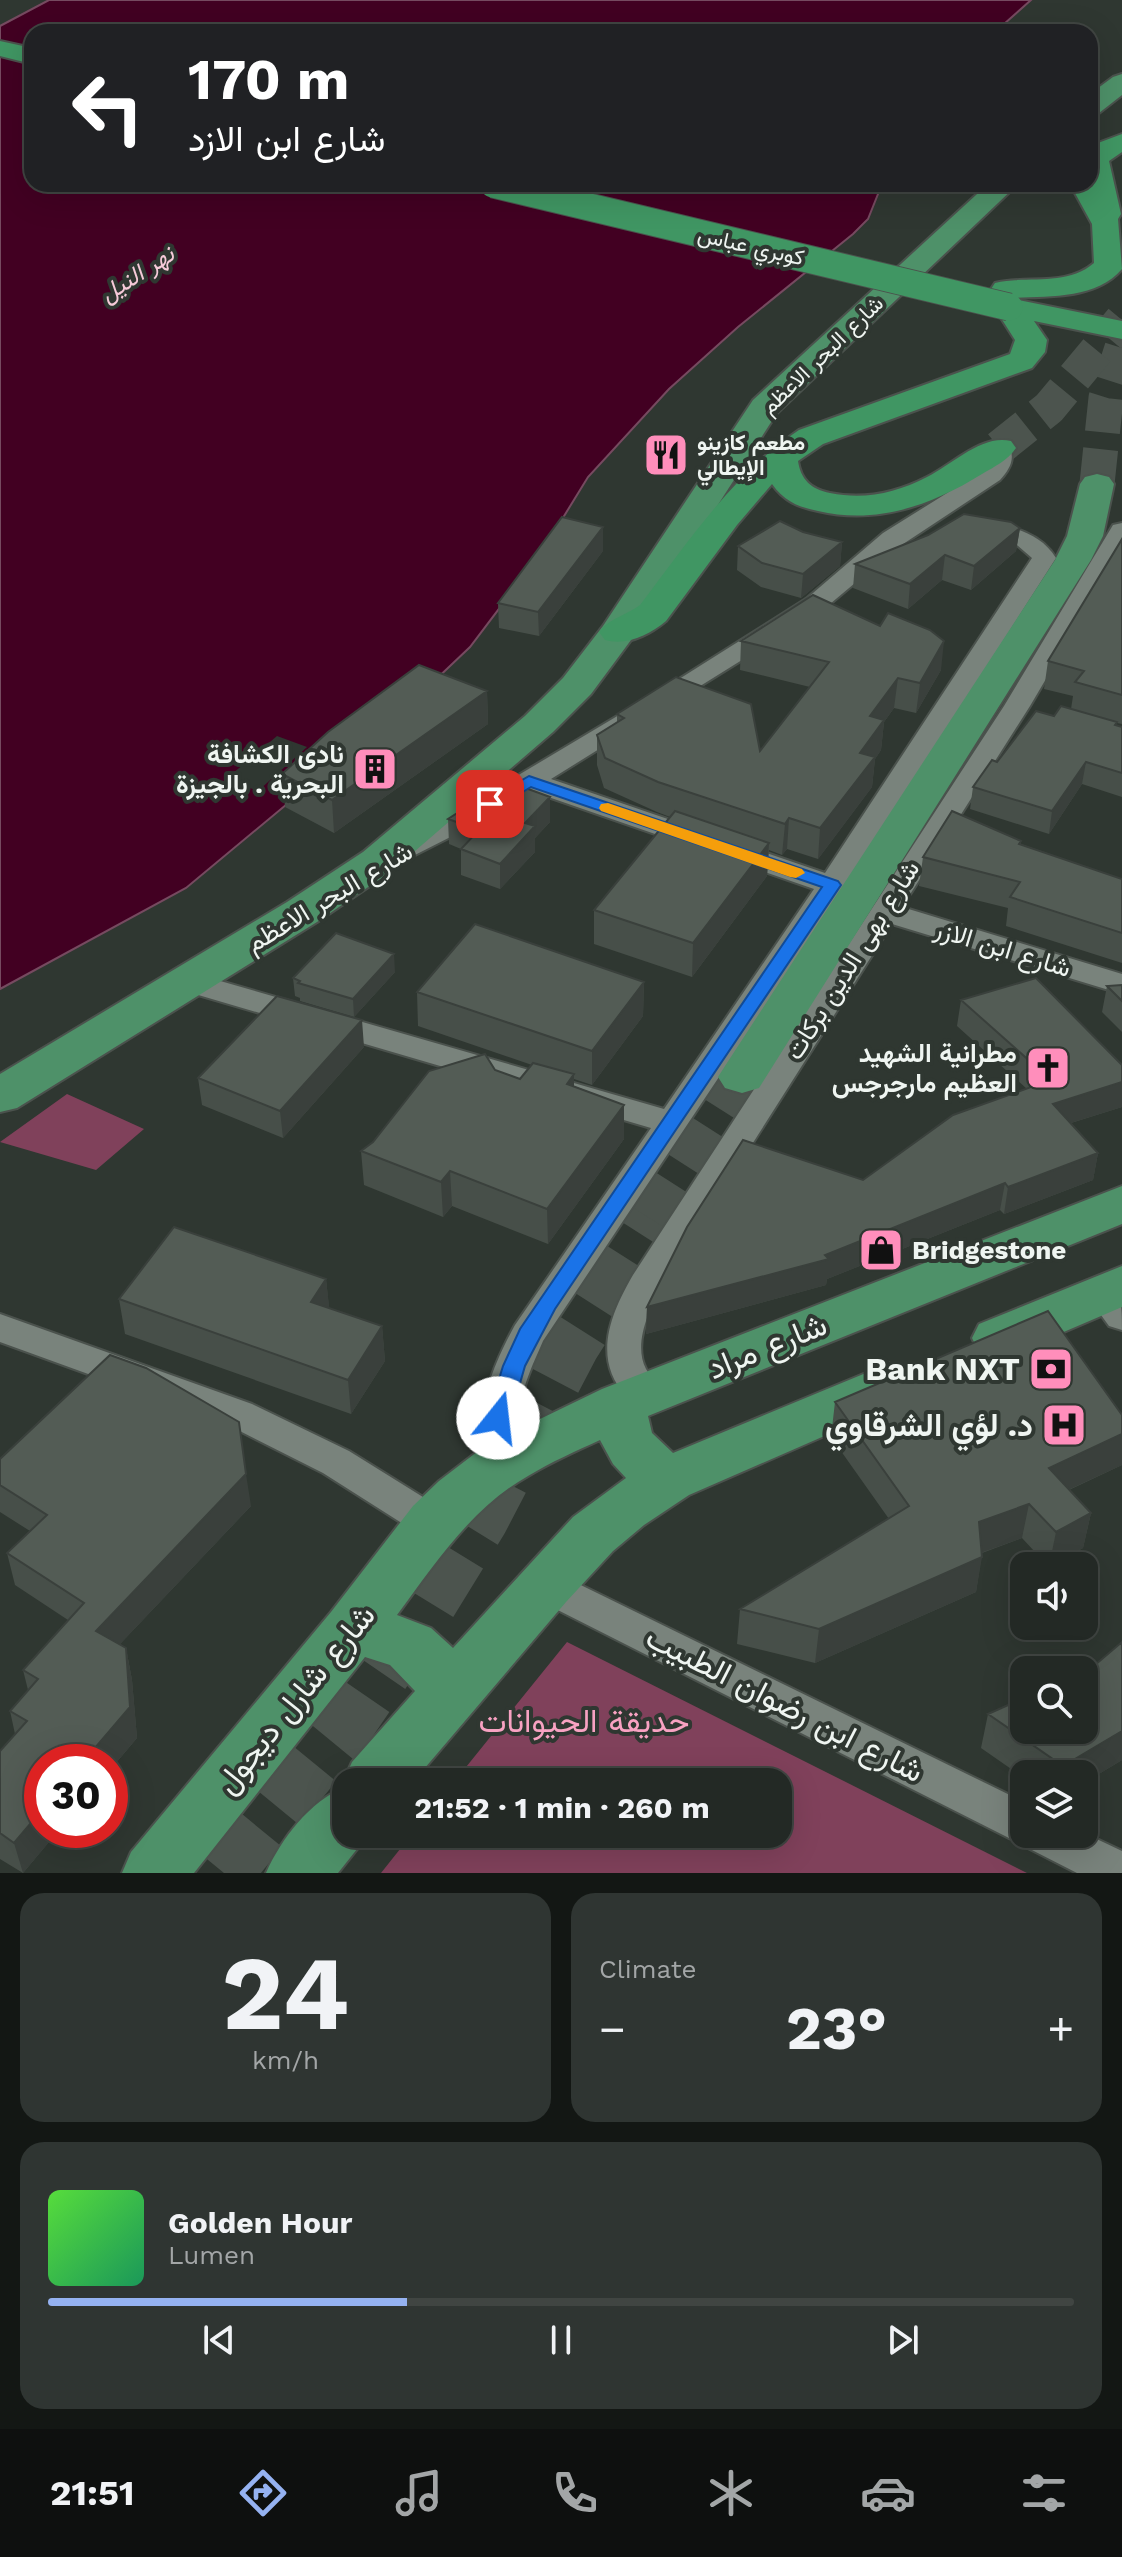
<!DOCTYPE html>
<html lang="en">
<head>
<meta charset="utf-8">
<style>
	body { margin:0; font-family:"Work Sans",Vazirmatn,sans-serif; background:#2f3532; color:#f1f3f6; height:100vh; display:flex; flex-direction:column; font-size:30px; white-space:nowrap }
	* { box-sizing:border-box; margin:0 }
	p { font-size:26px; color:#a3a6a7 }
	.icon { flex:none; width:44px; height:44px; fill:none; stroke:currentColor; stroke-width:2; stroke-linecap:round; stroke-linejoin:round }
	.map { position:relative; height:1873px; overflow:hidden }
	.panel { display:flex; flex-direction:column; gap:20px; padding:20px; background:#131714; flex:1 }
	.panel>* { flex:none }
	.hud { position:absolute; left:24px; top:24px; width:1074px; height:168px; border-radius:24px; box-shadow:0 8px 32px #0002,0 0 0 2px #404542; background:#202124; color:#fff; overflow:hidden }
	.fabs { position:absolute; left:1010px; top:1552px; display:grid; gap:16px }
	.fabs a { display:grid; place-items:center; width:88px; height:88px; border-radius:16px; background:#232925; box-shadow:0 8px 32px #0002,0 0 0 2px #404542; font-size:40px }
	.speed { position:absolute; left:24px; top:1744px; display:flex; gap:16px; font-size:40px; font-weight:700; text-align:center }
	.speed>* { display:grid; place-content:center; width:104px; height:104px; border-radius:50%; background:#232925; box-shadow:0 8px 32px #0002,0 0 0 2px #404542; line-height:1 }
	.speed .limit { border:12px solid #d22; background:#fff; color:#111 }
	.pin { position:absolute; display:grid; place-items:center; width:68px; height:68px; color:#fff; margin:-34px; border-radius:16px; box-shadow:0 4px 12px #0006 }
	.me { position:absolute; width:88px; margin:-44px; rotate:16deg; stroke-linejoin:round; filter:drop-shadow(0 0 6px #0008) }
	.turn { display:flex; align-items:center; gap:28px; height:168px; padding:0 32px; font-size:36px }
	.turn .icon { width:104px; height:104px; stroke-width:2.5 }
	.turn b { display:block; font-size:56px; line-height:68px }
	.big { font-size:60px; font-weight:700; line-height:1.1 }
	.panel .tile { flex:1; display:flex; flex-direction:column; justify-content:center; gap:12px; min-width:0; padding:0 28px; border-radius:24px; background:#2f3532 }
	.panel .dial { align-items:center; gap:0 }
	.dial b { font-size:104px; line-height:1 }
	.song { display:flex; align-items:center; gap:24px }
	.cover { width:96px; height:96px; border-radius:12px; background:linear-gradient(135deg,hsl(110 70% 55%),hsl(150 70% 35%)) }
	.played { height:8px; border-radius:4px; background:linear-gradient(90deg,#95b2f1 35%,#404542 35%) }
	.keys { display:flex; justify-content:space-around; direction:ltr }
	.heat { display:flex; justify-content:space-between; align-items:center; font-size:44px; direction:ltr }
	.panel .tiles { flex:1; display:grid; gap:20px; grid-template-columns:1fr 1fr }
	.tile:last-child { grid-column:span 2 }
	.trip { position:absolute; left:332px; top:1768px; width:460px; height:80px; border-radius:24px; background:#232925; box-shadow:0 8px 32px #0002,0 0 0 2px #404542; font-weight:700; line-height:80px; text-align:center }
	.menu { display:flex; height:128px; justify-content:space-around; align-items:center; background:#0e100f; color:#a3a6a7 }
	.menu .icon { width:56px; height:56px }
	.menu .selected { color:#95b2f1 }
	.menu b { font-size:36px; color:#f1f3f6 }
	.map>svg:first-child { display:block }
	.green { fill:#80415b }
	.water { fill:#420022; stroke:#764a60; stroke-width:2 }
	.pier { fill:#2f3731 }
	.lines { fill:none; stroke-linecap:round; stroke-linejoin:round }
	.primary-tunnel-far2 { stroke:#4c544e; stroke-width:35; stroke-dasharray:35 17; stroke-linecap:butt }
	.primary-tunnel-far1 { stroke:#4c544e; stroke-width:44; stroke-dasharray:44 22; stroke-linecap:butt }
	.primary-tunnel { stroke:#4c544e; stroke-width:57; stroke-dasharray:57 28; stroke-linecap:butt }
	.trunk-tunnel { stroke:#4c544e; stroke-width:35; stroke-dasharray:35 17; stroke-linecap:butt }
	.minor-casing { stroke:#4b524d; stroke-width:4 }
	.primary-casing { stroke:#4b524d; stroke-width:4 }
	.trunk-casing { stroke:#4b524d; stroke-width:4 }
	.minor { fill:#79837c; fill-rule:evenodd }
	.primary { fill:#4e9169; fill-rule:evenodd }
	.trunk { fill:#409663; fill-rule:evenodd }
	.trunk-bridge-casing { stroke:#4b524d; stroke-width:29; stroke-linecap:butt }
	.trunk-bridge { stroke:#409663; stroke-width:27 }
	.wall { fill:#474f49 }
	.shaded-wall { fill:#3a403c }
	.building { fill:#535c55; stroke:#3a403c; stroke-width:2 }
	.route { fill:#1a73e8; stroke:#114b97; stroke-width:2 }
	.slow { fill:#f59e0b }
	.labels { text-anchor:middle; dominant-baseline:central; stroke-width:8; stroke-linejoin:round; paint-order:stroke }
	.far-street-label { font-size:22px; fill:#eff5f1; stroke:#2f3731 }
	.far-poi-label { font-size:22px; font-weight:bold; fill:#eff5f1; stroke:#2f3731; text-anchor:start }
	.far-water-label { font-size:24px; font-style:italic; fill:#f6cad9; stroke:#2f3731 }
	.poi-label { font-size:26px; font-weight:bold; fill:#eff5f1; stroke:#2f3731; text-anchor:end }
	.street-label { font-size:26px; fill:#eff5f1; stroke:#2f3731 }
	.near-street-label { font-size:32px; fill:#eff5f1; stroke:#2f3731 }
	.near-poi-label { font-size:32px; font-weight:bold; fill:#eff5f1; stroke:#2f3731; text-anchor:end }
	.near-park-label { font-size:32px; fill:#f8a2c2; stroke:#2f3731 }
</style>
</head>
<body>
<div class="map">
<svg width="1122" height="1873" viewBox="0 0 1122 1873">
	<rect width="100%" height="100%" fill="#2f3731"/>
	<path class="green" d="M67,1094L144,1129L96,1170L0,1142Z
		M567,1642L1027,1873H381L412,1834H778V1782H454Z"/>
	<path class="water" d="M49,0H1031L995,32H32V184H882L868,219L853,234L738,327L669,389L588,477L542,552L470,647L429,686L186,888L0,989V26Z"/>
	<path class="pier" d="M277,736L307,747L258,791L226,779Z"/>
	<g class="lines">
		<path class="primary-tunnel-far2" d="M1097,484L1106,398L1122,348"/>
		<path class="primary-tunnel-far1" d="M650,1221L742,1077"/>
		<path class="primary-tunnel" d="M224,1873L348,1722L418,1620L480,1519L571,1345L651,1219"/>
		<path class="trunk-tunnel" d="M999,448L1049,408L1122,320"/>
		<g class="minor-casing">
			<path id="minor" d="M999,441L1007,443C1017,457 1010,469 1000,480L888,554L902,555L905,560L902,565L855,583L824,609L551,779L825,873L1032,558L1017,545L973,533L969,528L973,523L981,521C1011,527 1039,531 1056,558L847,885L543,1341C534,1362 523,1384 520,1408C517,1430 529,1453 519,1472L506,1476L493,1472C468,1423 491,1369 515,1325L651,1128L178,989L174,982L178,975L189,972L664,1109L814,889L531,791L480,822L409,858L399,861L389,858L385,852L389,846L460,810L676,681L806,599L883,533L984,470L988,465V448L991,443Z
				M1122,523V550L1030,706L902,907L1122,974V994L892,924L660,1289C649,1311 633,1344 646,1369C651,1378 660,1384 665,1394L660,1404C646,1409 637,1408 627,1397C591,1359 611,1313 633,1275L1004,706L1110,530L1113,525Z
				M1103,1280C1122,1288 1122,1306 1122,1330L1109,1326L1085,1293L1091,1284Z
				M0,1314L252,1404L349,1451L447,1512L452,1523L447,1534L433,1539L419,1534L323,1473L226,1424L0,1342Z
				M546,1568L1024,1802V1834L1084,1833L1122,1851V1873H1077L1028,1848L1026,1843L1009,1838L532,1597L526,1585L532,1573Z"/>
		</g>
		<g class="primary-casing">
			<path id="primary" d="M1122,74V95L1099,113L1090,115V94L1113,77Z
				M988,184H1018L777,413L631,640L591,694L553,732L393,870L317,922L17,1108L0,1112V1074L287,902L363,852L525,716L563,678L603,626L753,400Z
				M1097,474L1109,477L1114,484L1103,536L1091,560L759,1088L742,1093L725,1088L718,1077L725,1066L1055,560L1067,536L1080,484L1085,477Z
				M1122,1186V1224L648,1416L652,1433L673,1453L890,1363L909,1369L917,1384L909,1399L689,1495L644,1525L613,1551L566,1602L413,1782H346V1834H369L338,1873H266C281,1839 310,1801 345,1787L343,1782L352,1762L415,1691L390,1665L365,1657L194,1873H122L131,1852L331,1612L413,1506L439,1481L486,1445L602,1389ZM600,1440L613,1464L626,1478L573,1517L453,1648L431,1628L397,1615C435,1564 471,1508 528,1476C551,1462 576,1451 600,1440Z
				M1122,1266V1307L1017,1352L998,1358L979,1352L972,1338L979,1324Z"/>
		</g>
		<g class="trunk-casing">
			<path id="trunk" d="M0,41L32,48V64L0,56Z
				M1122,134V152L1109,161L1121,214L1118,219L1122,269C1096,300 1046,296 1009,298L1122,321V339L1034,321L1047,340L1045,352L1032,368L823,444L798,461C801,480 811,489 830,493C865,500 896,493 927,477C953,464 982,434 1011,441L1016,448C1008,460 994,467 982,474C932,505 877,525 818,511C798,507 784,501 772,484L737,525L666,621C649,635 627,646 605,640L599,632C608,619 627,615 640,605C689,541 732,475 799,430L1010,354L1015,340L994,307L998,301L1009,298L995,295L991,289L995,283C1028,275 1066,287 1094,263L1092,224L1070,184H1090V146Z"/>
		</g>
		<use href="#minor" class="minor"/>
		<use href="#primary" class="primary"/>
		<use href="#trunk" class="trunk"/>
		<g class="trunk-bridge-casing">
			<path id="trunk-bridge" d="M493,184L1009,307"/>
		</g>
		<use href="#trunk-bridge" class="trunk-bridge"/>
	</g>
	<path class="wall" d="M1020,528L1016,551L971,590L942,580L908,609L853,588L855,564L928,535Z
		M803,532L842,542L840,566L801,598L761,587L737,570L738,546Z
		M1122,539V724L1117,723L1116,725L1122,727V797L1082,784L1049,834L970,809L973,787L997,762L1054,716L1071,709L1073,696L1044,689L1048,661Z
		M603,551L539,636L499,628L498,603Z
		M741,641L941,670L916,713L894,708L884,722L881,750L875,759L872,787L818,859L787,849L782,855L769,850L767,876L692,977L594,944V910L670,817L657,812L604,788L597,765V735L617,723V714L760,751L810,687L740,670Z
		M487,691L488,724L334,833L285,807L282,774Z
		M448,819L550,822L535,838V852L500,889L461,875V849L449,844Z
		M1021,841V844L1122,879V963L1006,926L1008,908L919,886L923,857Z
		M395,972L354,1017L300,1001V998L295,996L293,978Z
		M644,982L643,1016L592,1085L574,1079V1086L624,1105V1139L548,1244L452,1206L443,1217L364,1185L361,1151L373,1142L495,1070L520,1079L532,1065L418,1026L417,992Z
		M1122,985V1032L1102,1012L1107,986Z
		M961,1000L1122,1065V1107L1071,1123L1098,1153L1093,1180L1004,1214L1000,1210L827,1279L826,1285L646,1334L647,1307L863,1180L1027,1089L957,1026Z
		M364,1047L283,1138L202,1105L198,1078Z
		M326,1279L329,1308L382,1326L385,1361L351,1414L125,1334L119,1299Z
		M835,1402L1122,1465L1069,1490L1091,1513L1083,1548L1050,1566H1048L1022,1538L982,1553L976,1592L815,1663L737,1644L740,1609L889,1519L831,1437Z
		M0,1459L251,1506L120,1644L126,1648L132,1680L137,1738L110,1770V1762L59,1830L23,1873L0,1859V1751L15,1734L10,1711L28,1690L23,1670L68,1620L15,1585L7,1553L30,1531L0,1512Z
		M1122,1642V1760L1084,1783V1774H1024V1778L981,1748L988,1714L1088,1671Z"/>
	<path class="shaded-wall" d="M603,527V551L539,636L538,612Z
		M1020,528L1016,551L971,590L974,566Z
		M842,542L840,566L801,598L803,574Z
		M945,555L942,580L908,609L910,584Z
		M944,641L941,670L916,713L920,683Z
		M898,678L894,708L884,722L881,750L875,759L872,787L818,859L820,828L860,753L870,716Z
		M487,691L488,724L334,833L332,800Z
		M1086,762L1082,784L1049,834L1052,811Z
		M550,797V822L535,838V852L500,889V864L525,823Z
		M789,818L787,849L782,855L785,824Z
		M769,843L767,876L692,977L693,943Z
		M394,954L395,972L354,1017L353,999Z
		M644,982L643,1016L592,1085V1051Z
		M362,1020L364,1047L283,1138L280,1111Z
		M574,1074V1109L567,1084Z
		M1122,1082V1107L1048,1130L1053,1104Z
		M624,1105V1139L548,1244L547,1209Z
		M1098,1153L1093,1180L1004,1214L1008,1187Z
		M450,1171L452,1206L443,1217L441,1182Z
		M1005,1183L1000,1210L827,1279L826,1285L646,1334L647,1307L825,1255Z
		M326,1279L330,1314L311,1302Z
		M382,1326L385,1361L351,1414L348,1380Z
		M1122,1434V1465L1042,1502L1049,1468Z
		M246,1474L251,1506L103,1662L96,1631Z
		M1029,1504L1022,1538L972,1556L979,1522Z
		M1091,1513L1083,1548L1049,1566L1056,1532Z
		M982,1557L976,1592L815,1663L819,1629Z
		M126,1648L132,1680L137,1738L110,1770V1762H83Z
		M1122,1731V1760L1084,1783V1774H1061L1063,1766Z
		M42,1810V1830H59L23,1873L14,1843Z"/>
	<path class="building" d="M964,514L1011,522L1020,528L974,566L945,555L910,584L855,564L928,535Z
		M562,517L603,527L538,612L498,603Z
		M780,521L803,532L842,542L803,574L762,563L738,546Z
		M1122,539V695L1075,682L1084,671L1048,661Z
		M813,595L880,626L888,613L930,630L944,641L920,683L898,678L870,716L884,720L860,753L875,757L820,828L789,818L785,824L658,782L605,758L597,735L624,718L617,714L676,677L751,704L760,751L829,662L741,641Z
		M419,665L487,691L332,800L282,774L328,732Z
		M1061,706L1117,722L1115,725L1122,727V773L1086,762L1052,811L973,787L992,760L997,762L1036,711L1054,716Z
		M509,782L550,797L525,823L535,826L500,864L461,849L479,830L448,819L476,801L486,805Z
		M675,811L769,843L693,943L594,910Z
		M952,811L1021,841L1019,844L1122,879V933L1010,897L1020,882L923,857Z
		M475,924L644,982L592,1051L417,992Z
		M336,933L394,954L353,999L298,983L300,981L293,978Z
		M1036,978L1122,1065V1082L1053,1104L1098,1153L1008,1187L1005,1183L825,1255L829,1259L647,1307L687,1227L743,1140L863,1180L953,1115L1051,1080L961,1000Z
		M1122,985V1001L1107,986Z
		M277,996L362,1020L280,1111L198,1078Z
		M485,1054L495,1070L520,1079L533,1063L574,1074L567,1084L624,1105L547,1209L450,1171L441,1182L361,1151L373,1142L429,1071Z
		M174,1227L326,1279L311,1302L382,1326L348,1380L119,1299Z
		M1048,1311L1122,1415V1434L1049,1468L1091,1513L1056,1532L1029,1504L979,1522L982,1557L819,1629L740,1609L909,1506L835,1402Z
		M110,1355L146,1368L239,1422L246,1474L96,1631L126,1648L130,1707L83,1762H42V1810L14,1843L0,1833V1751L27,1721L10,1711L38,1679L23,1670L84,1603L7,1553L47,1515L0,1485V1459Z
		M1122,1642V1731L1063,1766L988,1714L1024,1698V1730H1084V1673L1088,1671Z"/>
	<path class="route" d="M529,776L838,881L841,885L555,1309L525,1366L510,1418L506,1424L498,1427L490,1424L487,1418L503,1366L520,1329L822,887L531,787L496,808L490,809L481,804Z"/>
	<path class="slow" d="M608,803L802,869L805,873L796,878L790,877L601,811L599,808L601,804Z"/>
	<defs>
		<g id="restaurant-square" transform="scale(2.3)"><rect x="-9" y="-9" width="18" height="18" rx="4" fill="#ff8ebb" stroke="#2f3731"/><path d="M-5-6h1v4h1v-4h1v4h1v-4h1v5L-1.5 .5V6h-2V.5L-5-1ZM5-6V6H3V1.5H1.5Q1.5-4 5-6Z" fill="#111"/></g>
		<g id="building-square" transform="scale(2.3)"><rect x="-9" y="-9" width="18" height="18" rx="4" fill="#ff8ebb" stroke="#2f3731"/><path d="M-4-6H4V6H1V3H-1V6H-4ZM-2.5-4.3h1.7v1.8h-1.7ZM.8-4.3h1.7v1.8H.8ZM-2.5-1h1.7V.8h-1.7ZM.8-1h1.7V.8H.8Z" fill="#111"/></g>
		<g id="church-square" transform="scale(2.3)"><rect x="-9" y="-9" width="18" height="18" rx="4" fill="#ff8ebb" stroke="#2f3731"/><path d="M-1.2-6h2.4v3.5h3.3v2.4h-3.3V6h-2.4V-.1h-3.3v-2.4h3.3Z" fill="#111"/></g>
		<g id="shop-square" transform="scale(2.3)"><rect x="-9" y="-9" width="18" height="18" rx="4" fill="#ff8ebb" stroke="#2f3731"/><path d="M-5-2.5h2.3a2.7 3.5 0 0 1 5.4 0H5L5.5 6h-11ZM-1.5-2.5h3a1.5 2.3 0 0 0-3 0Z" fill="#111"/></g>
		<g id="bank-square" transform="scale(2.3)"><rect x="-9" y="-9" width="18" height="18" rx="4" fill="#ff8ebb" stroke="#2f3731"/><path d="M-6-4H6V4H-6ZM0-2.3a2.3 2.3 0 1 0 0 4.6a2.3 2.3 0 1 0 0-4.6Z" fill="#111"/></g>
		<g id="hospital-square" transform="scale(2.3)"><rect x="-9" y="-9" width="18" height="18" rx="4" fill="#ff8ebb" stroke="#2f3731"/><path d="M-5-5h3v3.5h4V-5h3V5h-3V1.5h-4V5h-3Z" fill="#111"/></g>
	</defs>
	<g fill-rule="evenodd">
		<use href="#restaurant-square" x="666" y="455"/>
		<use href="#building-square" x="375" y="769"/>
		<use href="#church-square" x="1048" y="1068"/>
		<use href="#shop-square" x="881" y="1250"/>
		<use href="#bank-square" x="1051" y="1369"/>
		<use href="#hospital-square" x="1064" y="1425"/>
	</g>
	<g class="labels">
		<g class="far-street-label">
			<text transform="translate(751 246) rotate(13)">كوبري عباس</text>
			<text transform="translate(822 355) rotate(-44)">شارع البحر الاعظم</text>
		</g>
		<g class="far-poi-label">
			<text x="697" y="442">مطعم كازينو<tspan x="697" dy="25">الإيطالي</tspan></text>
		</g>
		<g class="far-water-label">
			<text transform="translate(137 274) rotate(-33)">نهر النيل</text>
		</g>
		<g class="poi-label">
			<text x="344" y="754">نادى الكشافة<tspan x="344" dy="30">البحرية . بالجيزة</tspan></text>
			<text x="1017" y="1053">مطرانية الشهيد<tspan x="1017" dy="30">العظيم مارجرجس</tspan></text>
			<text x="912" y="1250" text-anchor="start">Bridgestone</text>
		</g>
		<g class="street-label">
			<text transform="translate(329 897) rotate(-31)">شارع البحر الاعظم</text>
			<text transform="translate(1003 948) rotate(17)">شارع ابن الازر</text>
			<text transform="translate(852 960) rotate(-58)">شارع بهى الدين بركات</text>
		</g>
		<g class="near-street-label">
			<text transform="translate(767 1346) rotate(-22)">شارع مراد</text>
			<text transform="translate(295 1699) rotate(-51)">شارع شارل ديجول</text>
			<text transform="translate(785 1704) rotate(27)">شارع ابن رضوان الطبيب</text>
		</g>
		<g class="near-poi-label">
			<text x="1020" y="1369">Bank NXT</text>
			<text x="1033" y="1425">د. لؤي الشرقاوي</text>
		</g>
		<g class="near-park-label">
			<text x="584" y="1721">حديقة الحيوانات</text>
		</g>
	</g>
</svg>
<div class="fabs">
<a><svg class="icon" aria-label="sound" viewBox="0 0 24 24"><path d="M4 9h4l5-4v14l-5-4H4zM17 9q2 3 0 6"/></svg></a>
<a><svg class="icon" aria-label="search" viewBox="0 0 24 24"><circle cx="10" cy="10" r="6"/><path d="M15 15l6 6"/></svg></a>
<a><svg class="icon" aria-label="layers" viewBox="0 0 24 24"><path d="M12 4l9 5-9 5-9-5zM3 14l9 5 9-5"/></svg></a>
</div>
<div class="speed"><div class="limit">30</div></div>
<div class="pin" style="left:490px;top:804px;background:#d93025"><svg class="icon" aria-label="arrive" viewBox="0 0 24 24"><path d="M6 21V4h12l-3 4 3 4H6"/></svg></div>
<svg class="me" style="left:498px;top:1418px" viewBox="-20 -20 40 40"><circle r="19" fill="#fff"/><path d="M0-13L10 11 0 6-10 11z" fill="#1a73e8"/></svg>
<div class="trip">21:52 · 1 min · 260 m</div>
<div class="hud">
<div class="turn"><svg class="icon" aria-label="left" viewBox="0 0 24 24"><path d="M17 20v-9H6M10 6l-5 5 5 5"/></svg><div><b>170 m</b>شارع ابن الازد</div></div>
</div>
</div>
<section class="panel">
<div class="tiles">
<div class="tile dial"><b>24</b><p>km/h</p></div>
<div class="tile"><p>Climate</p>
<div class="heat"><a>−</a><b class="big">23°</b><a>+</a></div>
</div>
<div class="tile">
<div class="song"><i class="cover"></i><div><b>Golden Hour</b><p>Lumen</p></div></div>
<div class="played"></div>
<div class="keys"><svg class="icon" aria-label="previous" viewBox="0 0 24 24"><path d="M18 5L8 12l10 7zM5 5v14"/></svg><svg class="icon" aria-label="pause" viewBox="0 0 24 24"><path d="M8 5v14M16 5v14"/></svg><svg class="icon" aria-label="next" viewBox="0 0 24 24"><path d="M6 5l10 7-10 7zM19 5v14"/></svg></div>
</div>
</div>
</section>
<nav class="menu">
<b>21:51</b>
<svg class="icon selected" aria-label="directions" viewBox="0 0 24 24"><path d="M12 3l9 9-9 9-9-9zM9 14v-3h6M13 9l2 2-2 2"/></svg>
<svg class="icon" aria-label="music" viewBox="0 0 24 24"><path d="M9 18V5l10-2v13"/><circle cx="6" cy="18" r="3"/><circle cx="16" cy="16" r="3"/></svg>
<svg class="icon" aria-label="phone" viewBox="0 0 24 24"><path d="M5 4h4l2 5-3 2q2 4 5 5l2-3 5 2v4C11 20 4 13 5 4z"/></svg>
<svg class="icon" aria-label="climate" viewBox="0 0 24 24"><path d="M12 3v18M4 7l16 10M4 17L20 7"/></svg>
<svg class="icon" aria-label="car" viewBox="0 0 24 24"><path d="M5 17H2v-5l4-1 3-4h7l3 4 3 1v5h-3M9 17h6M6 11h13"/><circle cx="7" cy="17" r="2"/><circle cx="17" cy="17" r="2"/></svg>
<svg class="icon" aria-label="filters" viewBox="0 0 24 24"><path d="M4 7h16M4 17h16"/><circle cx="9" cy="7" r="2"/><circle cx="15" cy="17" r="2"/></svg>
</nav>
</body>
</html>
